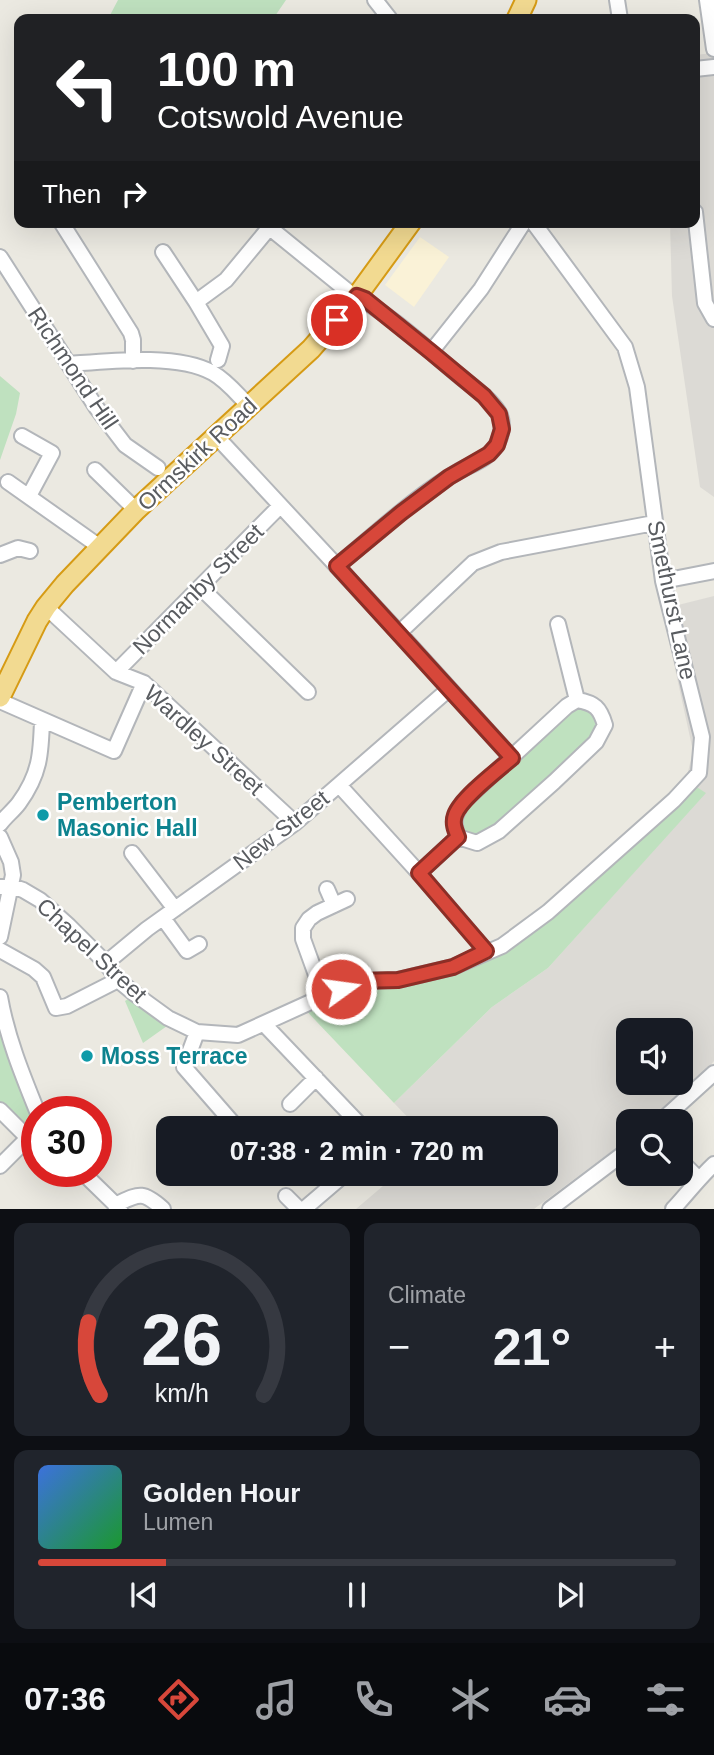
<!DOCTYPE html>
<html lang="en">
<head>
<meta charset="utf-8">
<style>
	body { margin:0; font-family:Helvetica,sans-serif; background:#20242c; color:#f1f3f6; height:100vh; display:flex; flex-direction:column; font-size:26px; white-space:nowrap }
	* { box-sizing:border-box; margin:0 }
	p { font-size:23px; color:#9ea1a6 }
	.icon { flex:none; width:38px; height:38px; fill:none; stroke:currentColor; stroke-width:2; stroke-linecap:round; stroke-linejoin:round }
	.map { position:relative; height:1209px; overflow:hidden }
	.drawer { display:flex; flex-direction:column; gap:14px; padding:14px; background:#0d0f14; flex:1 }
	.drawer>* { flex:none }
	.guide { position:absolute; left:14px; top:14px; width:686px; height:214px; border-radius:14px; box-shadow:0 7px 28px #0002; background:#202124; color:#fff; overflow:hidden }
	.fabs { position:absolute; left:616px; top:1018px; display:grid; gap:14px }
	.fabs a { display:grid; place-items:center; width:77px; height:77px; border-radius:14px; background:#171b24; box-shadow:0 7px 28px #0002; font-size:35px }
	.speed { position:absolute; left:21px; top:1096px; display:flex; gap:14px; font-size:35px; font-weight:700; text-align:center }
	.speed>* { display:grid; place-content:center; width:91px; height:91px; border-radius:50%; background:#171b24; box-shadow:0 7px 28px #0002; line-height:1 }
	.speed .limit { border:10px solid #d22; background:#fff; color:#111 }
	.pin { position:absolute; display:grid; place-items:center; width:60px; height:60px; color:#fff; margin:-30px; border:4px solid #fff; border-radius:50%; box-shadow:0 2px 7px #0007 }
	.me { position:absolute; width:77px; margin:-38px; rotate:76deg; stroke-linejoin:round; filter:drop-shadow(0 0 5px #0008) }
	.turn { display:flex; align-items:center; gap:24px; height:147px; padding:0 28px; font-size:32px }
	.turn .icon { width:91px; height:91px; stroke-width:2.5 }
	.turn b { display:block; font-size:49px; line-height:60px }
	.then { display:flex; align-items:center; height:66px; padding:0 28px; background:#0003; gap:14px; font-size:26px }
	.big { font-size:52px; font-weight:600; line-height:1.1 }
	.drawer .card { flex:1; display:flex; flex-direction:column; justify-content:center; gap:10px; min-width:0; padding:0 24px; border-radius:14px; background:#20242c }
	.drawer .dial { align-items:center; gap:0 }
	.dial svg { height:182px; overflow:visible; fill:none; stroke:#363941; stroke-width:7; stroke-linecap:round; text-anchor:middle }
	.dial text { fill:#f1f3f6; stroke:none }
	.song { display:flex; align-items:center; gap:21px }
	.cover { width:84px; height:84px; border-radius:10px; background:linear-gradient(135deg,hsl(220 70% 55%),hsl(130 70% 35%)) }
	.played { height:7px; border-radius:4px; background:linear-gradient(90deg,#d7473a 20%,#363941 20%) }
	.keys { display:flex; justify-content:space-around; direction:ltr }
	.heat { display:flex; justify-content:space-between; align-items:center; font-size:38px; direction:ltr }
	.drawer .tiles { flex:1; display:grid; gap:14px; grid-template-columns:1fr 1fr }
	.card:last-child { grid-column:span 2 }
	.trip { position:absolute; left:156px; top:1116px; width:402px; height:70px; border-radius:14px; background:#171b24; box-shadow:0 7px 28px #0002; font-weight:600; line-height:70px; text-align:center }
	.tabs { display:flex; height:112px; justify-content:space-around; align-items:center; background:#090b0e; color:#9ea1a6 }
	.tabs .icon { width:49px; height:49px }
	.tabs .current { color:#d7473a }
	.tabs b { font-size:32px; color:#f1f3f6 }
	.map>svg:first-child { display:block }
	.commercial { fill:#faf2d7 }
	.industrial { fill:#dcdad5; fill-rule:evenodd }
	.green { fill:#bfe1bf }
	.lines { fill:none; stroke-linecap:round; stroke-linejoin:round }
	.minor-casing { stroke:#b3b6ba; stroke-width:18 }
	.highway-casing { stroke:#d69b15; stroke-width:23 }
	.minor { stroke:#fff; stroke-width:14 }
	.highway { stroke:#f2da91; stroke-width:19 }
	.route-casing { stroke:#8c2e26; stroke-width:18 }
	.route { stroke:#d7473a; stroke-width:12 }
	.culture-dot { fill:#0f9aa8; stroke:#fff; stroke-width:2.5 }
	.labels { text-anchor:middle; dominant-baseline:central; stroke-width:5; stroke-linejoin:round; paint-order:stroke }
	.street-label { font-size:23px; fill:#595c60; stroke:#fff }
	.culture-label { font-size:23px; font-weight:bold; fill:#0d838f; stroke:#fff; text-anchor:start }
</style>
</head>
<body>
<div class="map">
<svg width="714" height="1209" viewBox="0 0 714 1209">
	<rect width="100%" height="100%" fill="#ebe9e1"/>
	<path class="commercial" d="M420,237L449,257L414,307L385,285Z"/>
	<path class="industrial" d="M714,53V497L700,487L672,296L670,222H695V55Z
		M714,596V1061L699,1078L648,1122H628V1139L534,1209H356L397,1174H546V1129H419L394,1103L492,1007L548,968L705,793L686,780L693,751L662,609ZM628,1031H681V1083H628Z"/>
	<path class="green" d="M118,0H286L273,19H108Z
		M0,376L20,393L16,414L0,460Z
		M577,700L601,711L596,742L477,843L458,837L455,814Z
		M686,780L706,793L548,968L492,1007L394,1103L297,1001L360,971L406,974L458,958L509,935Z
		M0,992L37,1123L28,1138L0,1110Z
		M131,997L167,1026L143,1043L125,1001Z"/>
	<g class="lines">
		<g class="minor-casing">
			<path id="minor" d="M375,0L390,19
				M617,0L620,19
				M707,0L714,49
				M695,69L714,67
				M695,212L705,303L714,319
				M61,222L131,333L133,340V361
				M270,228L350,293C386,311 425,347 456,373C470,385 489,397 499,413C504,423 502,434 497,444C490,458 472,464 459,471C415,496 376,534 337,566
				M163,252L196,302L222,346L218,360
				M0,257L96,407L125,445L158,468
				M196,302L226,280L274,222
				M431,352L481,289L524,222
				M69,364C109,361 178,353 213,373C227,381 237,394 248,405
				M22,436L52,453L29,496
				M216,436L399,633L512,758
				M95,470L136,510
				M8,482L100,547
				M0,555L18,548L30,551
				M663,581L714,571
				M200,587L308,692
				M46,607L116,672L144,683L295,823
				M558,624L577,700
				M399,633L473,563L501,552L654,523
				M116,672L280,506
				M0,701L114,751L144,683
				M339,785L419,873L486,951
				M0,824C6,816 13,811 19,803C40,774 41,754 42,720
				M0,837L11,862L13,875L0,937
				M132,853L175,909
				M419,873L458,837L477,843L499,831L554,782L596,742L605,725C600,708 595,703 577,700L567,706L463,802C454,816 452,821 458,837
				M0,887L11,886L23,890L40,900L69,926L106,963L118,980L135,994L168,1018L197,1032L238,1035L357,981L398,980L453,967L502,946L548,912L674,800L699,773L702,737L663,581L637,387L625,347L533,222
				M327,889L334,905
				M163,918L187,951L199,944
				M0,950L34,969L43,977L56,1008L67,1006L118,980
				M106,963L147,929L295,823L449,689
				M0,997C7,1037 22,1074 37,1111
				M324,997L303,939V928L309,919L317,913L347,899
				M264,1024L364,1129
				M197,1032L184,1067L238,1129
				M290,1104L316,1078
				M0,1110L28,1138
				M660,1122L714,1073
				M681,1161L698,1178
				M0,1166L37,1129
				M81,1171L120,1209
				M286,1196L299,1209
				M115,1205C139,1194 142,1190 163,1209
				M304,1209L345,1174
				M550,1209L628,1150
				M673,1209C687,1194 699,1178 714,1164"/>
		</g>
		<g class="highway-casing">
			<path id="highway" d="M517,19L526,0
				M0,697L37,621L46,607L65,584L136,510L311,349L357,296L411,222"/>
		</g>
		<use href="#minor" class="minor"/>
		<use href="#highway" class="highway"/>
	</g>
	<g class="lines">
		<g class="route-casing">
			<path id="route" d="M337,320L357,296L365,299L431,352L484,396L499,414L502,429L497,445L489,454L449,477L401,513L337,566L512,758C497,771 461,798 455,815C452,823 455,830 458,837L419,873L486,951L453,967L398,980L357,981L341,989"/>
		</g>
		<use href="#route" class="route"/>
	</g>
	<g class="culture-dot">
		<circle cx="43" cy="815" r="7"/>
		<circle cx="87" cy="1056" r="7"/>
	</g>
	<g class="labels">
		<g class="street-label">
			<text transform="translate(73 368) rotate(56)">Richmond Hill</text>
			<text transform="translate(197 454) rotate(-43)">Ormskirk Road</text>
			<text transform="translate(198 589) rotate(-45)">Normanby Street</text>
			<text transform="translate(672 600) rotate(78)">Smethurst Lane</text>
			<text transform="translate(204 740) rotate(42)">Wardley Street</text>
			<text transform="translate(281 830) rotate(-38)">New Street</text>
			<text transform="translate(92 950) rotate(43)">Chapel Street</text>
		</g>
		<g class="culture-label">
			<text x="57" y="802">Pemberton<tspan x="57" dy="26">Masonic Hall</tspan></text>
			<text x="101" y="1056">Moss Terrace</text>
		</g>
	</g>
</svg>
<div class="fabs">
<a><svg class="icon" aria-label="sound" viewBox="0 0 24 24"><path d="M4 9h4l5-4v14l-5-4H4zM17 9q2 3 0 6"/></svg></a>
<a><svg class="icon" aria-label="search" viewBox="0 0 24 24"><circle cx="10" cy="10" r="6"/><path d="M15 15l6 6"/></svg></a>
</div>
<div class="speed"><div class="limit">30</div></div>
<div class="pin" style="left:337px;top:320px;background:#d93025"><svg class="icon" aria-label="arrive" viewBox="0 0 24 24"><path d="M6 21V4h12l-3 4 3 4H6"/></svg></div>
<svg class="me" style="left:341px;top:989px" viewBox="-20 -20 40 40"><circle r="17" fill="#d7473a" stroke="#fff" stroke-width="3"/><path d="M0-11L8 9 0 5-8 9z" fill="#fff"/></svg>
<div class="trip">07:38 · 2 min · 720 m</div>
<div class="guide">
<div class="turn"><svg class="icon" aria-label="left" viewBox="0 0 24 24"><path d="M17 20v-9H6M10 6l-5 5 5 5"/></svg><div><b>100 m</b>Cotswold Avenue</div></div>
<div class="then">Then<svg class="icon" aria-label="right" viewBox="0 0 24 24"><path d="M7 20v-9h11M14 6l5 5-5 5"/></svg></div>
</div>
</div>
<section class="drawer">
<div class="tiles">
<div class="card dial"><svg viewBox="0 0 100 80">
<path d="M14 69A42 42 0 1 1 86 69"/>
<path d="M14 69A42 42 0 0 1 9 37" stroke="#d7473a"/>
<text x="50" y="56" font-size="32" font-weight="700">26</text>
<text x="50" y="72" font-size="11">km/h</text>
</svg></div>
<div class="card"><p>Climate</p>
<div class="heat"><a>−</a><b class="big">21°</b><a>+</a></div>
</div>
<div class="card">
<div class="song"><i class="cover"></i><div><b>Golden Hour</b><p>Lumen</p></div></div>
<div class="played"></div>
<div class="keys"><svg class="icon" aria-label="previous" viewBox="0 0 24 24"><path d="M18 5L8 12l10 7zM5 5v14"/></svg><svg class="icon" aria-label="pause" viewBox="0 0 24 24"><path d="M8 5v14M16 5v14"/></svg><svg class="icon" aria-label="next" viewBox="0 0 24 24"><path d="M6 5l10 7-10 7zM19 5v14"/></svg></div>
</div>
</div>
</section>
<nav class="tabs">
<b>07:36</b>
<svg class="icon current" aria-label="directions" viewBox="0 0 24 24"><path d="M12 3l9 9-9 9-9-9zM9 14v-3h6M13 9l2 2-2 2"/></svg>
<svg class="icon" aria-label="music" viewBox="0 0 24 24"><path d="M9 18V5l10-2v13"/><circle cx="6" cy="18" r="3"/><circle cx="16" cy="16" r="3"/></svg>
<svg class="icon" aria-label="phone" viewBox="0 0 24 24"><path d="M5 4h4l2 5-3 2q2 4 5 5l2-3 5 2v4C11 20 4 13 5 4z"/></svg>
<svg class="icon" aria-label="climate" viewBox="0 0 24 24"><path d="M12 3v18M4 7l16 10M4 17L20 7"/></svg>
<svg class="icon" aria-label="car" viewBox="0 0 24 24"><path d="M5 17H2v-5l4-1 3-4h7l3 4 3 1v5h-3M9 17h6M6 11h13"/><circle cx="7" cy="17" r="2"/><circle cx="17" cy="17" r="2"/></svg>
<svg class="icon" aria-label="filters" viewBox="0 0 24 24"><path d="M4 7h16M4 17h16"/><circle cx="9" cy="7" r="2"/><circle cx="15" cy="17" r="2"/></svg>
</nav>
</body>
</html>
